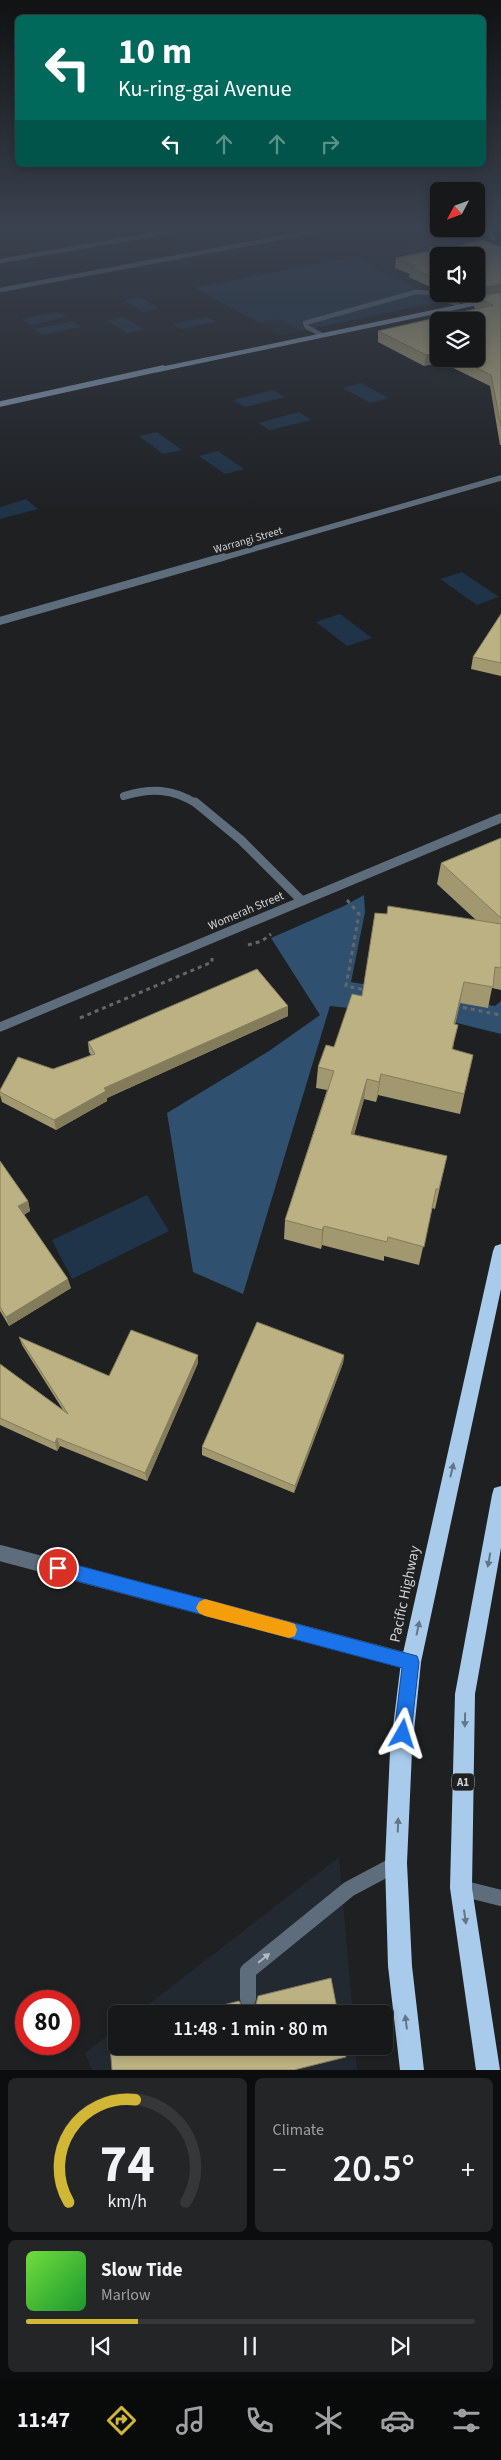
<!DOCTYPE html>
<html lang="en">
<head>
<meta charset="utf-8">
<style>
	body { margin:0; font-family:"Source Sans 3",sans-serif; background:#232527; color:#f1f3f6; height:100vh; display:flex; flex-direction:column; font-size:19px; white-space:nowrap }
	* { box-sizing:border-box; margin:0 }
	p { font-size:16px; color:#9ea0a2 }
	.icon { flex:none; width:28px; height:28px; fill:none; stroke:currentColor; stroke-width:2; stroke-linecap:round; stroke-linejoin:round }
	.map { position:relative; height:2070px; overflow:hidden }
	.drawer { display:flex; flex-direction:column; gap:8px; padding:8px; background:#0c0d0e; flex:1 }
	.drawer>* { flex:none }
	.hud { position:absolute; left:15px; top:15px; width:471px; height:152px; border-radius:8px; box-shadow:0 2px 8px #0003,0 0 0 1px #353739; background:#00695c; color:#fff; overflow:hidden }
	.needle { width:32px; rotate:229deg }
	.tools { position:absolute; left:430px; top:182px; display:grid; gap:10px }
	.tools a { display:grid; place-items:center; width:55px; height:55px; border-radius:8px; background:#16181a; box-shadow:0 2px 8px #0003,0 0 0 1px #353739; font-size:25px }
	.speed { position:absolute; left:15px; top:1990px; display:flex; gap:10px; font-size:25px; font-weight:700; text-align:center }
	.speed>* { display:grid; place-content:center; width:65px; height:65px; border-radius:50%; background:#16181a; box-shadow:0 2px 8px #0003,0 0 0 1px #353739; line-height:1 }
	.speed .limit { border:8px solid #d22; background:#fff; color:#111 }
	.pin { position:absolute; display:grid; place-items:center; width:42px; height:42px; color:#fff; margin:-21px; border:2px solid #fff; border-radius:50%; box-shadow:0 1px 5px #0007 }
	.me { position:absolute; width:55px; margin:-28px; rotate:6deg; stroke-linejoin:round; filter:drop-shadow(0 0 4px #0008) }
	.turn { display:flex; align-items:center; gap:18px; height:105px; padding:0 20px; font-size:22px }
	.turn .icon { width:65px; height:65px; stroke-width:2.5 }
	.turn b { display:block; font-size:35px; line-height:42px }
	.lanes { display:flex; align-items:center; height:48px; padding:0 20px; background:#0003; justify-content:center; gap:25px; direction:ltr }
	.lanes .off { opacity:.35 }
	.big { font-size:38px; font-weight:600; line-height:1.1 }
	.drawer .tile { flex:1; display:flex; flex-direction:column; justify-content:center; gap:8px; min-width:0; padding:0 18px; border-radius:8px; background:#232527 }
	.drawer .dial { align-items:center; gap:0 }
	.dial svg { height:130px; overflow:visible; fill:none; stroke:#353739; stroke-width:7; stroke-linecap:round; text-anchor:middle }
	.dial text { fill:#f1f3f6; stroke:none }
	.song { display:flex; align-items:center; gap:15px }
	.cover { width:60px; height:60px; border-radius:8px; background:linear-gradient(135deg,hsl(100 70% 55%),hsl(130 70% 35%)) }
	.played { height:5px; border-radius:2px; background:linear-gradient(90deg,#d2b736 25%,#353739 25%) }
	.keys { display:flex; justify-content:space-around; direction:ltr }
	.heat { display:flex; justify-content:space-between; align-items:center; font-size:28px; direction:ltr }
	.drawer .tiles { flex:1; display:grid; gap:8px; grid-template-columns:1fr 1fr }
	.tile:last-child { grid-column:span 2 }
	.trip { position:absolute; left:108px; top:2005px; width:285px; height:50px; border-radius:8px; background:#16181a; box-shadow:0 2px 8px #0003,0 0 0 1px #353739; font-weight:600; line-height:50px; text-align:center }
	.tab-bar { display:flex; height:80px; justify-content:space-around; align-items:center; background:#090a0a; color:#9ea0a2 }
	.tab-bar .icon { width:35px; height:35px }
	.tab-bar .current { color:#d2b736 }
	.tab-bar b { font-size:22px; color:#f1f3f6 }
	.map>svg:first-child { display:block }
	.built { fill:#232930; fill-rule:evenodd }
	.green { fill:#1f3448 }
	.forest { fill:#2f506e }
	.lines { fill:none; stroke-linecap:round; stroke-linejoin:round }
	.path { stroke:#656668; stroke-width:3; stroke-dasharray:4 4; stroke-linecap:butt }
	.service-far3 { stroke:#5e6d7b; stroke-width:4.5 }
	.service-far2 { stroke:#5e6d7b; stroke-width:8 }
	.service-far1 { stroke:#5e6d7b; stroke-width:9 }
	.service { stroke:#5e6d7b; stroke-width:16 }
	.minor-far4 { stroke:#5e6d7b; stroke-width:4.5 }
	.minor-far3 { stroke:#5e6d7b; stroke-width:5.5 }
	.minor-far2 { stroke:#5e6d7b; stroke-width:8 }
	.minor-far1 { stroke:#5e6d7b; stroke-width:9 }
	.minor { stroke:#5e6d7b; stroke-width:16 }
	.secondary-far1 { stroke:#8199af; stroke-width:4.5 }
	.secondary { stroke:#8199af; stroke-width:5.5 }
	.trunk { fill:#a8caeb; fill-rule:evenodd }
	.wall { fill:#a19870; fill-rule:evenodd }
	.shaded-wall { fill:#837c5b }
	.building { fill:#bbb182; stroke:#837c5b }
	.oneway { fill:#637586 }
	.oneway2 { fill:#b4b9be }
	.route { fill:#1a73e8; stroke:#114b97 }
	.slow { fill:#f59e0b }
	.labels { text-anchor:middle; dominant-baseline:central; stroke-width:5; stroke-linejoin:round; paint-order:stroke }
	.far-street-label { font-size:11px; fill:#d1d2d4; stroke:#1e2022 }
	.shield { fill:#1e2022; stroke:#9b9d9f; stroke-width:1 }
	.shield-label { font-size:11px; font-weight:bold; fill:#d1d2d4 }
	.street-label { font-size:12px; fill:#d1d2d4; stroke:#1e2022 }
	.near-street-label { font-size:15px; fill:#d1d2d4; stroke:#1e2022 }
</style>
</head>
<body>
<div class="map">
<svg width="501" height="2070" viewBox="0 0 501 2070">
	<rect width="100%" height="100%" fill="#1e2022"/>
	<path class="built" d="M495,224H501V290L282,335L195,288L496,228ZM439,256H476V294H439Z
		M339,1857L353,2014H136Z
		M116,2029V2046H355L357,2070H92L85,2053Z"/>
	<path class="green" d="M356,256L377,270L444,300L301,331L279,319L259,323L195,288Z
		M140,297L159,308L143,312L124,300Z
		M58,312L67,317L30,325L22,319Z
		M124,317L144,329L127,333L107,321Z
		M207,317L217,322L181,329L172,324Z
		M72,321L81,327L43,335L34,329Z
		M361,383L388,398L370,403L343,388Z
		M273,390L285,397L245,407L233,400Z
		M299,412L311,420L270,430L258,423Z
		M157,432L182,450L163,454L139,436Z
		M218,451L244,469L225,474L199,456Z
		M26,499L38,509L0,519V507Z
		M462,572L499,597L477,605L440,579Z
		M340,614L372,638L347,646L316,622Z
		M147,1195L169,1231L72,1279L52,1240Z"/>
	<path class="forest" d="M364,895L365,912L351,982L495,1006L501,1001V1034L429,1016L330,1006L243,1294L193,1272L167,1113L269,1051L320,1015L271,938L344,906Z"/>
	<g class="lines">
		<path class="path" d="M347,900L359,914L346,986L365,990
			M248,945L262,941L271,934
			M455,1006L501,1015
			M80,1018L212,962V958"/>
		<path class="service-far3" d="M487,224L493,238
			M320,334L307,327L305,323L416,292L432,293L458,305"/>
		<path class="service-far2" d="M124,796C151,788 172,788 197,804"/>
		<path class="service-far1" d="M195,802L241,840L302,901"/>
		<path class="service" d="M461,1888L501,1898
			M248,1999V1971L349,1889L396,1864"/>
		<path class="minor-far4" d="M0,261L213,224
			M0,290L355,224"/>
		<path class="minor-far3" d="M219,559L501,478"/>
		<path class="minor-far2" d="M0,621L223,557"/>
		<path class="minor-far1" d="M0,1027L501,818"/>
		<path class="minor" d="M0,1553L411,1662"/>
		<path class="secondary-far1" d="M157,370L501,298"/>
		<path class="secondary" d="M0,404L163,368"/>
		<path class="trunk" d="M501,1244V1289L421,1662L412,1751L407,1863L412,1966L424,2070H400L388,1966L385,1863L390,1751L401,1662L493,1251L495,1246Z
			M501,1486V1548L475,1694L472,1888L500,2070H476L450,1888L455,1694L492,1495L494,1488Z"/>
	</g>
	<path class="wall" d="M430,247L449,248L501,247V445H500L490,386L441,362L424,366L378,342V331L476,309L474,308L475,299L462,302L444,294H476L439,256V291L409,277L410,274L395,268L396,258L429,251ZM439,321L476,359H439Z
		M501,614V676L471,669L473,657Z
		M501,838V990L492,988L488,1008L460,1003L455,1025L453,1050L473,1055L460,1114L378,1095L376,1102L364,1099L354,1135L447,1156L435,1209L432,1208L419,1265L384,1256V1261L322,1245L321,1249L284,1239L285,1220L327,1090L316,1088L318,1067L334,1047L362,996L387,914L476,920L437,884L441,863Z
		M288,1006V1016L107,1098V1101L56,1130L2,1102L0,1095V1090L53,1069L91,1055L89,1052L88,1042Z
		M0,1161L28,1201L30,1211L24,1215L71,1288L9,1326L0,1311Z
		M19,1337L109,1376L198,1363L147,1481L60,1446L57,1451L0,1425V1364L63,1410L22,1345Z
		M344,1355L343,1363L294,1493L202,1455V1447Z"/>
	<path class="shaded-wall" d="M501,284L500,294L476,297L475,299L462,302L463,294H476V289Z
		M439,352V359H441V362L424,366L426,355Z
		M464,982L460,1003L450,1045L454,1024Z
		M288,1006V1016L107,1098V1101L56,1130L54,1120L104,1088Z
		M381,1074L378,1095L376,1102L379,1082Z
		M367,1079L364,1099L348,1154L351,1134Z
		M28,1201L30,1211L21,1216L18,1206Z
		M324,1226L322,1245L321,1249L322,1230Z
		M68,1279L71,1288L9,1326L6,1317Z
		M198,1355V1363L147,1481L145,1473Z
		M344,1355L343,1363L294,1493L295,1486Z
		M57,1438L60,1446L57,1451L55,1443Z"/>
	<path class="building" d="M482,240L501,247V284L476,289V256H439V280L410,267L416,266L396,258L430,251V247L449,248Z
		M501,292V426L491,375L458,359H476V321H439V352L426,355L378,331L493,305L476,297Z
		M501,614V663L473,657Z
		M501,838V918L441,863Z
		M388,906L501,924V968L495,967L493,987L464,982L454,1024L458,1025L452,1049L473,1055L464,1094L381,1074L379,1082L367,1079L351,1134L447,1156L439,1189H436L424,1247L388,1237L387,1242L324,1226L322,1230L285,1220L334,1071L318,1067L326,1045L334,1047L352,994L362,996L375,913L387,914Z
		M257,969L288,1006L104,1088L106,1091L54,1120L0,1092V1090L18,1057L53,1069L95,1054L88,1042Z
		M0,1161L28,1201L18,1206L68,1279L6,1317L0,1307Z
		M257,1322L344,1355L295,1486L202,1447Z
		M131,1330L198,1355L145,1473L57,1438L55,1443L0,1418V1364L68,1414L19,1337L109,1376Z
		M331,1978L338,2014H187L239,2001L243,2007L248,2008L256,2004L258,1996Z
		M116,2031V2046H344L346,2057L294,2070H112L109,2033Z"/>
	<defs><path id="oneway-solid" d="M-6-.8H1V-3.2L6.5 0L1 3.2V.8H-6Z" transform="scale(1.25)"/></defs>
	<g class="oneway">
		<use href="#oneway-solid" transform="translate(452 1470) rotate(-77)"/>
		<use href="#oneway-solid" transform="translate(489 1560) rotate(100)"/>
		<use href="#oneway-solid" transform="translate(418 1628) rotate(-78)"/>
		<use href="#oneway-solid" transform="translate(465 1720) rotate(91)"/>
		<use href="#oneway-solid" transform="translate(398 1825) rotate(-88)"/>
		<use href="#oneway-solid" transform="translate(465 1917) rotate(82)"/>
		<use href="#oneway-solid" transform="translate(406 2022) rotate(-97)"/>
	</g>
	<use class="oneway2" href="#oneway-solid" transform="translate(264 1958) rotate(-39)"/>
	<linearGradient id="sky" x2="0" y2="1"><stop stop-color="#101213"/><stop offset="0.44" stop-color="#3b424f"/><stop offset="1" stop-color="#3b424f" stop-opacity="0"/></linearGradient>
	<rect width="501" height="513" fill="url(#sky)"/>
	<path class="route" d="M58,1560L417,1656L419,1662L411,1734L409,1740L403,1742L397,1740L394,1734L402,1668L58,1576L52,1574L49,1568L52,1563Z"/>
	<path class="slow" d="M205,1599L289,1622L295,1624L297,1630L295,1636L289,1638L205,1616L199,1613L196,1608L199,1602Z"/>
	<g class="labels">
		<g class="far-street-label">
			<text transform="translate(248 540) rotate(-16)">Warrangi Street</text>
		</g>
		<rect class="shield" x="452" y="1773.5" width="22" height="17" rx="4"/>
		<g class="shield-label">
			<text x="463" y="1782">A1</text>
		</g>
		<g class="street-label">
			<text transform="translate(246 911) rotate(-23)">Womerah Street</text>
		</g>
		<g class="near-street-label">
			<text transform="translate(405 1594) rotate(-78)">Pacific Highway</text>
		</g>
	</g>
</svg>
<div class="tools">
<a><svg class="needle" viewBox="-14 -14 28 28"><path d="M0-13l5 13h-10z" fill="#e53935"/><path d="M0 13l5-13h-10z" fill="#9ea0a2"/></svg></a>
<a><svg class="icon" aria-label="sound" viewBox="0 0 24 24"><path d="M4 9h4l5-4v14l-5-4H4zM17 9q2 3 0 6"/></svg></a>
<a><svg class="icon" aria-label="layers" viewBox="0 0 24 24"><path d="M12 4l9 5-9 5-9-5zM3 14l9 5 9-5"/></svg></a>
</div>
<div class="speed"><div class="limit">80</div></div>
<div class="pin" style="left:58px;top:1568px;background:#d93025"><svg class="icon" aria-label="arrive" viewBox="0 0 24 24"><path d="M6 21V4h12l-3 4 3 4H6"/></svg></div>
<svg class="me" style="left:403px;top:1734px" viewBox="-20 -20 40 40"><path d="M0-17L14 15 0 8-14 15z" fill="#1a73e8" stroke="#fff" stroke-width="4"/></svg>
<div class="trip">11:48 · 1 min · 80 m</div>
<div class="hud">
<div class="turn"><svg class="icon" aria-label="left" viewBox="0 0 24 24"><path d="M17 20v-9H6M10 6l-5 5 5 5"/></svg><div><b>10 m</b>Ku-ring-gai Avenue</div></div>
<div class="lanes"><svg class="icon" aria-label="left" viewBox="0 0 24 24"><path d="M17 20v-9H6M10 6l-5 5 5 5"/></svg><svg class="icon off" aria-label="ahead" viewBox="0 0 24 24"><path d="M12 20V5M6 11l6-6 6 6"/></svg><svg class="icon off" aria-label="ahead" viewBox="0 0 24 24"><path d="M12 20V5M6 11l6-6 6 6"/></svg><svg class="icon off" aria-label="right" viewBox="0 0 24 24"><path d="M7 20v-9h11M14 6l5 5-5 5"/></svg></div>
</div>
</div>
<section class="drawer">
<div class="tiles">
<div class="tile dial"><svg viewBox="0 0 100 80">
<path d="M14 69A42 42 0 1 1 86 69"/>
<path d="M14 69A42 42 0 0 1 55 6" stroke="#d2b736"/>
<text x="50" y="56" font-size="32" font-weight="700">74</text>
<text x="50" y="72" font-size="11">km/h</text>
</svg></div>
<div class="tile"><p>Climate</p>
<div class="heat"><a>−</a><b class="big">20.5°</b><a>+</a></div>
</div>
<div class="tile">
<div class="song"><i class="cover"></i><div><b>Slow Tide</b><p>Marlow</p></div></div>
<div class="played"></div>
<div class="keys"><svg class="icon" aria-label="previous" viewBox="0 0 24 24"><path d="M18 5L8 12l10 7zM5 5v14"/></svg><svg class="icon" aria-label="pause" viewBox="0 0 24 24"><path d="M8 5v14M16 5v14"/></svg><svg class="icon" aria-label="next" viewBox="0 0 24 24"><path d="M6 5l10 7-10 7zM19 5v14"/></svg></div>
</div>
</div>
</section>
<nav class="tab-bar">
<b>11:47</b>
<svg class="icon current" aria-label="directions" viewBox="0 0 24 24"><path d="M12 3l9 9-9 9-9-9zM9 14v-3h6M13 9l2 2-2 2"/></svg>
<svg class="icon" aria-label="music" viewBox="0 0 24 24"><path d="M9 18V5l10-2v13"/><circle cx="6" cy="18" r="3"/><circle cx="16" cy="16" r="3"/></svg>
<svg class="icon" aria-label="phone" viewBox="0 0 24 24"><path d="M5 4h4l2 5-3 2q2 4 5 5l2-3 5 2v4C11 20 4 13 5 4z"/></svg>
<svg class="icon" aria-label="climate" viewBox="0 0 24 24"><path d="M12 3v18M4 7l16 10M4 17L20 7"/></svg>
<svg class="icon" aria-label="car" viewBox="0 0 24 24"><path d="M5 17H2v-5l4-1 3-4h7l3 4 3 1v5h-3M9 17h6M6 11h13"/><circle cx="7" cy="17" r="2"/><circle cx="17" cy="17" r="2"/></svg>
<svg class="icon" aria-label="filters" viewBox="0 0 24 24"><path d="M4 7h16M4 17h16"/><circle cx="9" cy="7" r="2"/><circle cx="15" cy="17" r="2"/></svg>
</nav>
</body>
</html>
